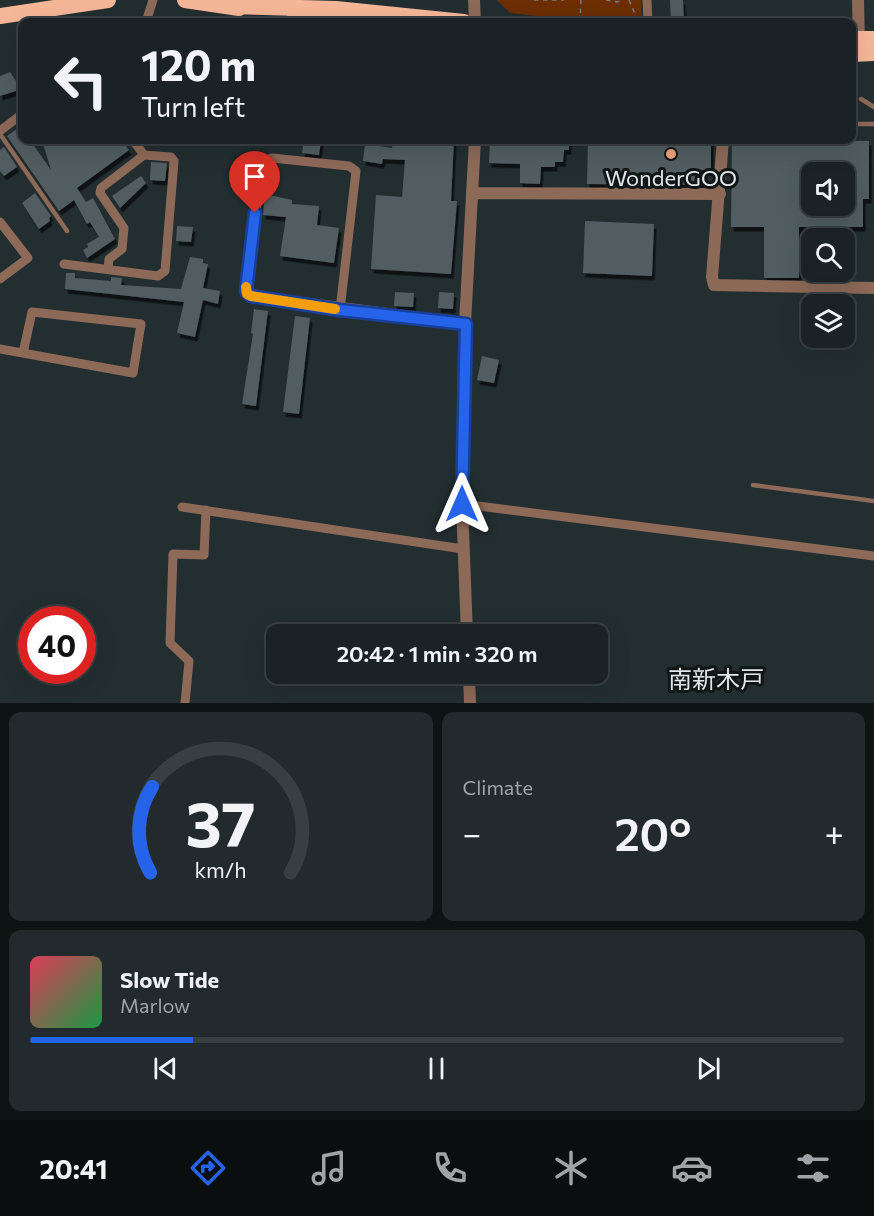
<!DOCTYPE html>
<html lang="en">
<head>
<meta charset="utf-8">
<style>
	body { margin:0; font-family:Commissioner,"Noto Sans JP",sans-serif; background:#232a2d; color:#f1f3f6; height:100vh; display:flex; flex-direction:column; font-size:22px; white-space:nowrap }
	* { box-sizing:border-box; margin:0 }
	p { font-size:20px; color:#9fa4a7 }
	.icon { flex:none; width:33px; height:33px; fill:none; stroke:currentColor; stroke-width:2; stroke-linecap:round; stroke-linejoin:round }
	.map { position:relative; height:703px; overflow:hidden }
	.side { display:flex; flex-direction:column; gap:9px; padding:9px; background:#0e1314; flex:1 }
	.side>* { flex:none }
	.top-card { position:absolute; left:18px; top:18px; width:838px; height:126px; border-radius:12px; box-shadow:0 6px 24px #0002,0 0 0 2px #383f42; background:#1a2225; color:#f1f3f6; overflow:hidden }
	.buttons { position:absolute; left:801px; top:162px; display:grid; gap:12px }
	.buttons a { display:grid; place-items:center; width:54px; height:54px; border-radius:12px; background:#1a2225; box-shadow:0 6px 24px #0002,0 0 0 2px #383f42; font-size:30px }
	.speed { position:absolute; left:18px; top:606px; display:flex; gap:12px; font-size:30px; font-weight:700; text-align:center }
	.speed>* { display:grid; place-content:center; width:78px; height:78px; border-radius:50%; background:#1a2225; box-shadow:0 6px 24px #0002,0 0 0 2px #383f42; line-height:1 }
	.speed .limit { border:9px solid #d22; background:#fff; color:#111 }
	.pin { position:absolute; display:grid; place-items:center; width:51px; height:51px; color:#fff; margin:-62px -26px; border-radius:50% 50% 50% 0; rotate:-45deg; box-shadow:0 0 6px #0007 }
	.pin .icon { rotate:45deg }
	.me { position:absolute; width:66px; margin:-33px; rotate:0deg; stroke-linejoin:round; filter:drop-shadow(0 0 4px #0008) }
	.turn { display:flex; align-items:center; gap:21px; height:126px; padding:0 24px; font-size:27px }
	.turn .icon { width:78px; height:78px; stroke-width:2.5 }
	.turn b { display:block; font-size:42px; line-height:51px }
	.big { font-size:45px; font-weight:600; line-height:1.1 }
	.side .widget { flex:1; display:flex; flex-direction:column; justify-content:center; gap:9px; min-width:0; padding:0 21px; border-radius:12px; background:#232a2d }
	.side .dial { align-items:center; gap:0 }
	.dial svg { height:156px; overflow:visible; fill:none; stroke:#383f42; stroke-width:7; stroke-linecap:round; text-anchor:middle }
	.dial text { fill:#f1f3f6; stroke:none }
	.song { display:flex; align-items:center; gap:18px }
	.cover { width:72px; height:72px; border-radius:9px; background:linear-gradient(135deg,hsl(350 70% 55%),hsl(140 70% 35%)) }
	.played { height:6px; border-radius:3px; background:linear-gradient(90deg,#2563eb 20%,#383f42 20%) }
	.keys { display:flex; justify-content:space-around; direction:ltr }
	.heat { display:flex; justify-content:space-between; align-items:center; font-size:33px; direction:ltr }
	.side .tiles { flex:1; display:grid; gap:9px; grid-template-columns:1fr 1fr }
	.widget:last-child { grid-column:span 2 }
	.trip { position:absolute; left:266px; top:624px; width:342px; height:60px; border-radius:12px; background:#1a2225; box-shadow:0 6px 24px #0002,0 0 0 2px #383f42; font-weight:600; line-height:60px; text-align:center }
	.menu { display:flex; height:96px; justify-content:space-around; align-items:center; background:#0a0e0f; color:#9fa4a7 }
	.menu .icon { width:42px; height:42px }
	.menu .current { color:#2563eb }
	.menu b { font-size:27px; color:#f1f3f6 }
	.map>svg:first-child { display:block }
	.green { fill:#6d2e03 }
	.building { fill:#515d60; fill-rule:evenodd; filter:url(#shadow) }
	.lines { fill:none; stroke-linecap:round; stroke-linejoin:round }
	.path { stroke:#747d80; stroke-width:1.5; stroke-dasharray:4.5 4.5; stroke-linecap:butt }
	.service { stroke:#8d6958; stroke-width:4.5 }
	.minor { stroke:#8d6958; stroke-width:9 }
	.tertiary { stroke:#8d6958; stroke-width:12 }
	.trunk { stroke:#f6b798; stroke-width:16 }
	.route-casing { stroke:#184099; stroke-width:15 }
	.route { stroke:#2563eb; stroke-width:10 }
	.slow { stroke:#f59e0b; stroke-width:10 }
	.poi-dot { fill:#f0a27a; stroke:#101516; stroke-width:2 }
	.labels { text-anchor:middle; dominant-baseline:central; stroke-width:6; stroke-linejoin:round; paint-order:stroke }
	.poi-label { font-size:22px; fill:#e0e7ea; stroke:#101516 }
	.neighbourhood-label { font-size:24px; fill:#e0e7ea; stroke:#101516 }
</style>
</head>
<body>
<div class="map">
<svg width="874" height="703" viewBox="0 0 874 703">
	<defs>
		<filter id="shadow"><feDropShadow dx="2.5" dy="4.5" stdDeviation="0" flood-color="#0009"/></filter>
	</defs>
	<rect width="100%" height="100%" fill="#232e31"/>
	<path class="green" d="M497,0H641L642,20L627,22L611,17L565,19L510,13Z"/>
	<path class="building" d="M670,0H683L684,22H671Z
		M10,72L16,81L22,79V89L0,96V76Z
		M22,125V140H30L51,170L42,140H121L129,150L77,188L86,202L93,198L115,239L87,258L83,250L88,247L87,244L99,237L90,222L87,224L74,200L59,211L7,136Z
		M304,140H321L319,155L302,153Z
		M393,140H454L451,201H457L451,274L371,269L376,195L402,197L405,160L383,159L382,164L363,161L365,144L392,148Z
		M490,140H564L569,141V150H564L563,162H555V167H541L540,184L520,183V164L489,163Z
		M588,140H711V170H702V185L587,184Z
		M789,140L869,141V199H863V227H799V278H764V227H731L732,141ZM812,172H844V206H812Z
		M4,147L17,167L4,176L0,171V150Z
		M151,162L167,163L165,181L150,180Z
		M141,176L146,183L120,208L112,196Z
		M35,193L51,216L49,218L50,221L39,229L22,203Z
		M265,194L292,200V204L319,206L317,225L339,228L334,263L280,256L286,217L263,215Z
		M585,221L654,224L652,276L583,273Z
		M177,226L193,227L191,242L176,241Z
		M190,257L203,259V263L208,264L203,288L220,291L218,304L203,300L195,337L177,333L184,302L65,289L66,273H75V278L111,281V277L122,278L121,285L181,289Z
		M395,292L414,293L413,307L394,306Z
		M439,292L454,293L453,309L438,308Z
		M254,309L268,311L256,406L242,404L253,334L251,333Z
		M295,316L310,318L299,414L283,412Z
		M482,356L499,360L494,383L477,380Z"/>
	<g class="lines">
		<path class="path" d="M534,0H564
			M606,0L617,2L622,0
			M629,0L638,21
			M580,22L581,0"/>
		<path class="service" d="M861,99L874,107
			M852,124H874
			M0,134L67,231
			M819,272V285
			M753,485L874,501"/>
		<path class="minor" d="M647,0L648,22
			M146,22L153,0
			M0,131L22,114
			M133,140L144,155
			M0,222L28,258L0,279
			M64,264L158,276L165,271L174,161L171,157L144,155L101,188L100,193L124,228L122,249L109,259L108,269
			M263,298L251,296L246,291L262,162L272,158L349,166L356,171L340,310
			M0,349L133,373L141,324L32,312L23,353
			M462,504L874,556
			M182,507L463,549
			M185,703L189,661L170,643L173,554L204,555L206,510"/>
		<path class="tertiary" d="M474,0L475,22
			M858,0L859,47
			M723,140L712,277L714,285L874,288
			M474,193L720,194
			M263,298L466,324
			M467,634L462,504L464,342L475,140
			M469,674L470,703"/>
		<path class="trunk" d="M185,0L239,8
			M229,6L336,9L464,22
			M0,16L108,0
			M295,17L329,22
			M852,39H874
			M852,54L874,53"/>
	</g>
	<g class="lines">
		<g class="route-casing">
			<path id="route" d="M255,213L246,291L251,296L340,310L466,324L462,504"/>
		</g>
		<use href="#route" class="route"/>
		<path class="slow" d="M246,287L247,294L251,296L335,309"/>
	</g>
	<circle class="poi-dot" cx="671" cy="154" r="6"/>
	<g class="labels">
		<g class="poi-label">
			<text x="671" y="177">WonderGOO</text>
		</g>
		<g class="neighbourhood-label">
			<text x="716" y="678">南新木戸</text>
		</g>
	</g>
</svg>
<div class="buttons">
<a><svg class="icon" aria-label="sound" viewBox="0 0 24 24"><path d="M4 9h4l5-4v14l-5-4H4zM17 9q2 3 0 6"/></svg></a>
<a><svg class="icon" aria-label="search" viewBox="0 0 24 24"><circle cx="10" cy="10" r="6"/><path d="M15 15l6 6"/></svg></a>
<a><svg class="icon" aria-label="layers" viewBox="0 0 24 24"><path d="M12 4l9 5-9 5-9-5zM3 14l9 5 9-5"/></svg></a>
</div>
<div class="speed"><div class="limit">40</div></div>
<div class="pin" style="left:255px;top:213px;background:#d93025"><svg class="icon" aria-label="arrive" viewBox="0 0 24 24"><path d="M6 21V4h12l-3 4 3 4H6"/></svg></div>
<svg class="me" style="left:462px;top:504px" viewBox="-20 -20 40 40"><path d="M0-17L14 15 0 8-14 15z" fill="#2563eb" stroke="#fff" stroke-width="4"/></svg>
<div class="trip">20:42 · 1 min · 320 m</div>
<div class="top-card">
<div class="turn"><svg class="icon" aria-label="left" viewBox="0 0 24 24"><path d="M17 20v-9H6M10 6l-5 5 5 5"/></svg><div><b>120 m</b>Turn left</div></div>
</div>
</div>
<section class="side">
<div class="tiles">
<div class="widget dial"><svg viewBox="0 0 100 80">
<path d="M14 69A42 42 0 1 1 86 69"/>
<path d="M14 69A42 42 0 0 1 15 25" stroke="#2563eb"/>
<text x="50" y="56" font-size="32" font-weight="700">37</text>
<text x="50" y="72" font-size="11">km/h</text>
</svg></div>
<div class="widget"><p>Climate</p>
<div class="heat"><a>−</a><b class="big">20°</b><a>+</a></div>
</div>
<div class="widget">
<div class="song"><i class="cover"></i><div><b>Slow Tide</b><p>Marlow</p></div></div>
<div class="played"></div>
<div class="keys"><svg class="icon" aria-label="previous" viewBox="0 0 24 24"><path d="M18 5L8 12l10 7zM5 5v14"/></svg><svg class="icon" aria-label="pause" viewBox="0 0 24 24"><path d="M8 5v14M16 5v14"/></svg><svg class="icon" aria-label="next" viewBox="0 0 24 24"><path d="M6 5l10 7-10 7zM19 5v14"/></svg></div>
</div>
</div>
</section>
<nav class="menu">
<b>20:41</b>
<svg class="icon current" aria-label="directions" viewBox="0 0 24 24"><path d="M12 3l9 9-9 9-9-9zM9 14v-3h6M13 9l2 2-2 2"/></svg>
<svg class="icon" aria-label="music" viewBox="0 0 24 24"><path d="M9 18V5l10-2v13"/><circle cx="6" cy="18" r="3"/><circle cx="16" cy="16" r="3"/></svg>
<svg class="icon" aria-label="phone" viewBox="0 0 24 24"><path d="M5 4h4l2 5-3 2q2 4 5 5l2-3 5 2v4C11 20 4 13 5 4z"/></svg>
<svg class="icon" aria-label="climate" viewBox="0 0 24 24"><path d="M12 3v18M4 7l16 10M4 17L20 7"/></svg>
<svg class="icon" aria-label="car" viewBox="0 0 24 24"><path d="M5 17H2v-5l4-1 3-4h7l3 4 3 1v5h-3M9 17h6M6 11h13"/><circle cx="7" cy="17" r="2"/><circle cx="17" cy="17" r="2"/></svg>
<svg class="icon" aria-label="filters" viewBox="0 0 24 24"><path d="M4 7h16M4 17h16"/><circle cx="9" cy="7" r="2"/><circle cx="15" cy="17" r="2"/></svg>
</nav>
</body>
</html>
